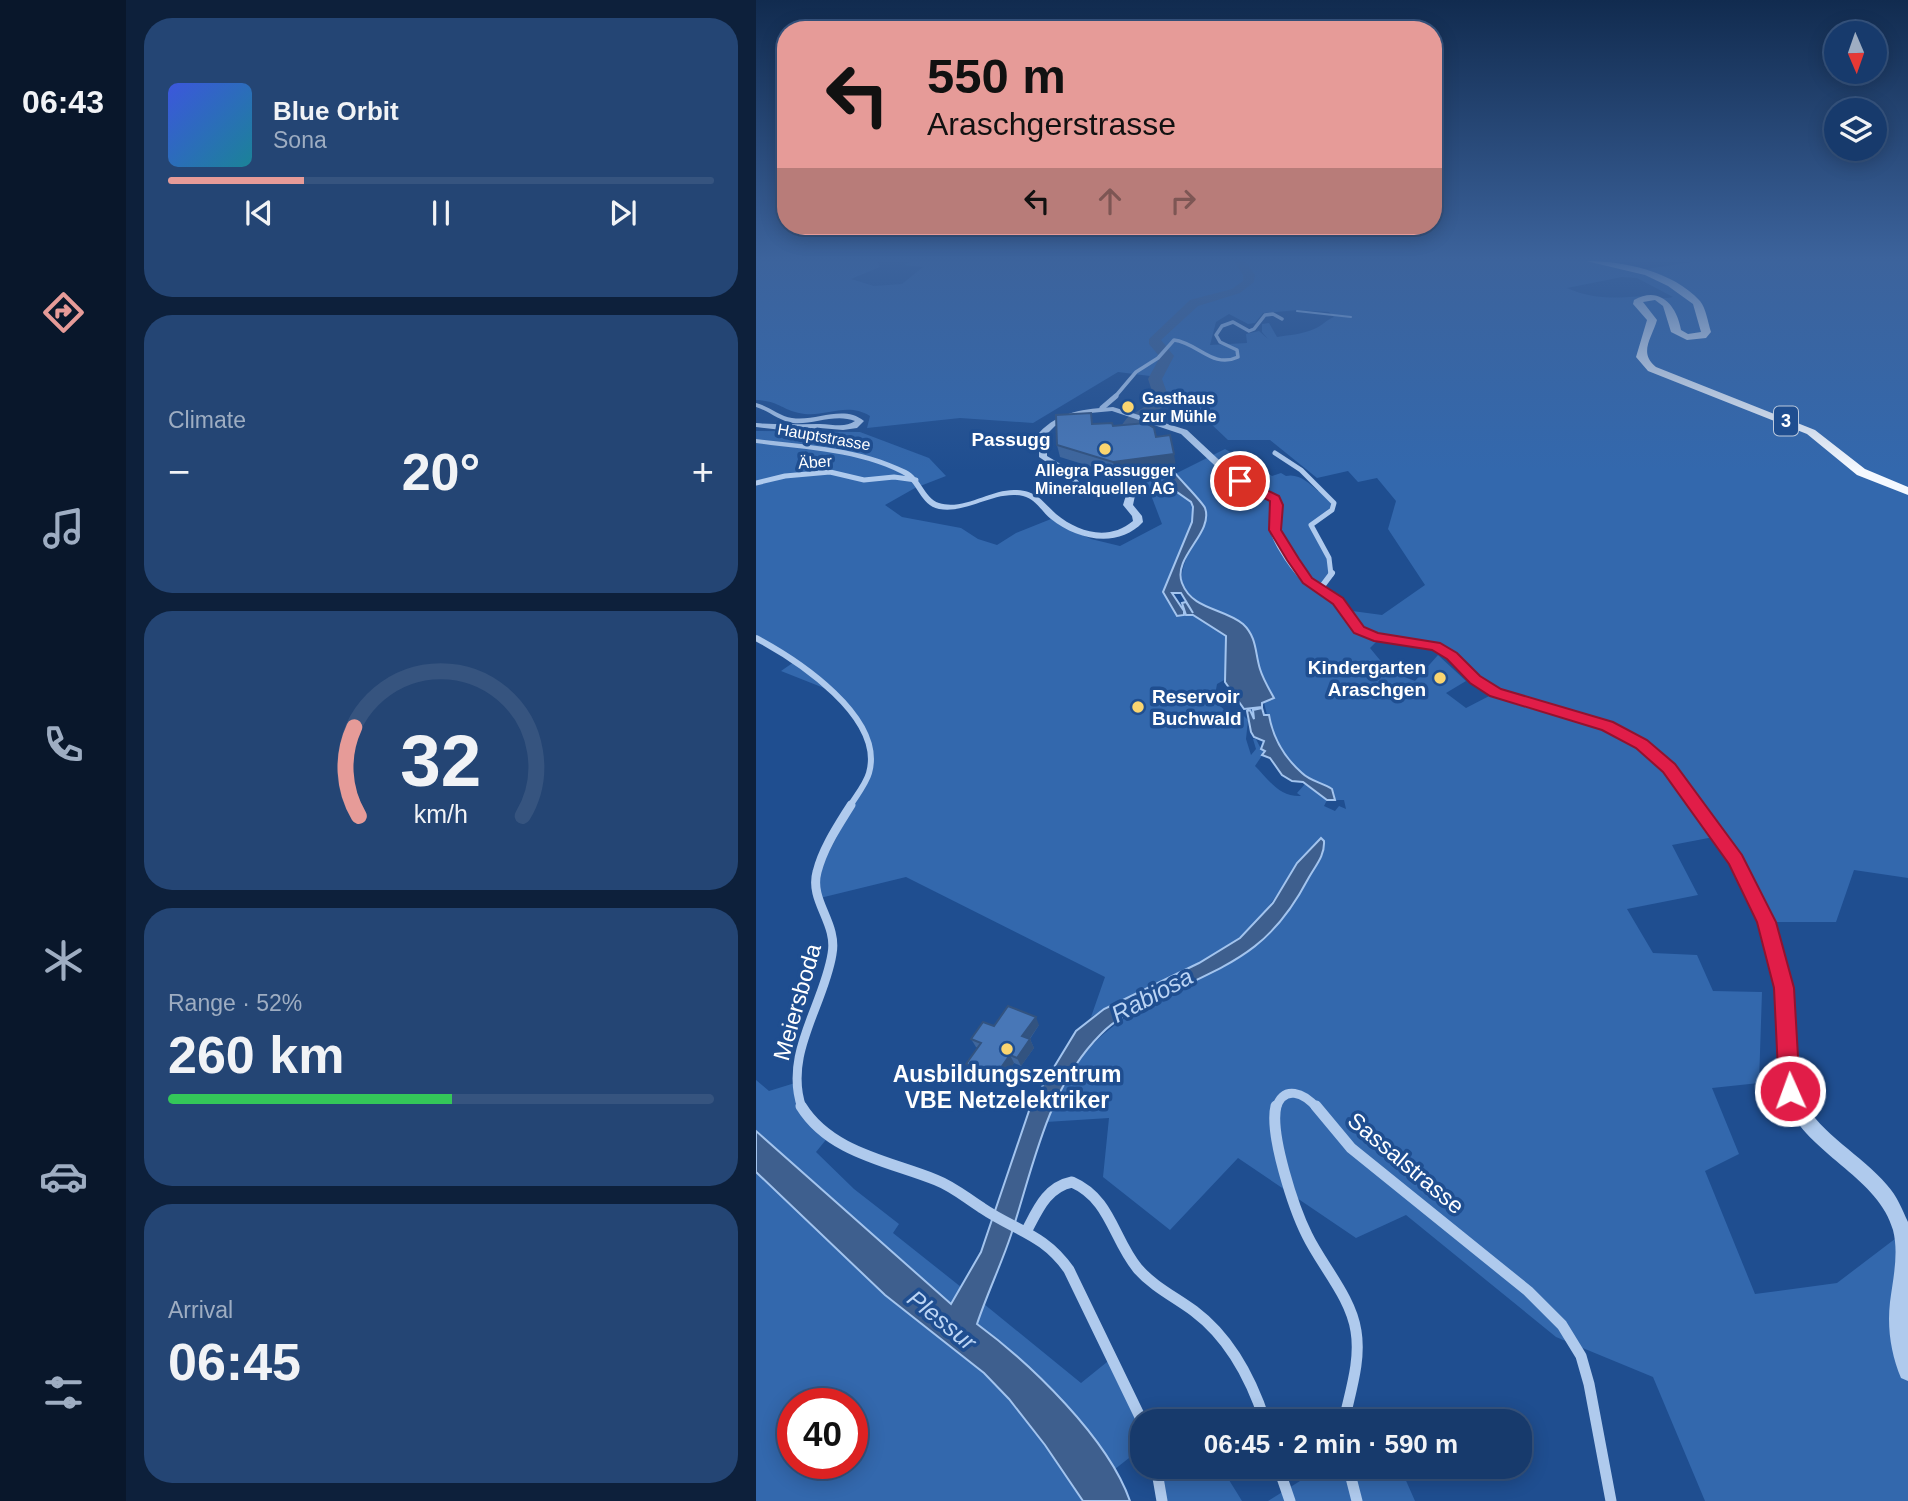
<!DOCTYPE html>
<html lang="en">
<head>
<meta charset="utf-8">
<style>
	body { margin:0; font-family:Arial,sans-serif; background:#244574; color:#f1f3f6; height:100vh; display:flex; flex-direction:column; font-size:26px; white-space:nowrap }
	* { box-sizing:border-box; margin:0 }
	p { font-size:23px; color:#9eadc2 }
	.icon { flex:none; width:38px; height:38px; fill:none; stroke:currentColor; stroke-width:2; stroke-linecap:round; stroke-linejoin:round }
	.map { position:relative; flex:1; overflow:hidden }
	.side { display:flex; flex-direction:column; gap:18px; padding:18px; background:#0d203b; width:630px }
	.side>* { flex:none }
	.top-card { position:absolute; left:21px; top:21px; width:665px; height:214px; border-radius:28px; box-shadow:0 4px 18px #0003,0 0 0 2px #36547f; background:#e69b98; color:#111; overflow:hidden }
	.needle { width:46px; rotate:178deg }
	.fabs { position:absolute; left:1068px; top:21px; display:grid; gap:14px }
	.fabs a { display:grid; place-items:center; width:63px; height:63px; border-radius:50%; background:#173a6c; box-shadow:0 4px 18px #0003,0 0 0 2px #36547f; font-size:35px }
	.speed { position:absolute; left:21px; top:1388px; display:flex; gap:14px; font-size:35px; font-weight:700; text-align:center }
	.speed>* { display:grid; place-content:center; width:91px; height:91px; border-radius:50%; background:#173a6c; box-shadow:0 4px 18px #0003,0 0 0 2px #36547f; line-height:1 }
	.speed .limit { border:10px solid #d22; background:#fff; color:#111 }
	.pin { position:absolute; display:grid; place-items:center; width:60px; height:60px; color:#fff; margin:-30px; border:4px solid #fff; border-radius:50%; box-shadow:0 2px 7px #0007 }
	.me { position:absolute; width:77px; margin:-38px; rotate:358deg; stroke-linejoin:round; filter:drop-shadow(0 0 5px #0008) }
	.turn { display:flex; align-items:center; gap:24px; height:147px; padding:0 35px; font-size:32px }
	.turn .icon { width:91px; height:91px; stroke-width:2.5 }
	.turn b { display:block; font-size:49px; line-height:60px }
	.lanes { display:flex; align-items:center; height:66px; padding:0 35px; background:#0003; justify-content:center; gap:35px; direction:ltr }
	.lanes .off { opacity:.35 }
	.big { font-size:52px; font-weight:800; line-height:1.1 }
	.side .widget { flex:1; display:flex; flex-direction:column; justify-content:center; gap:10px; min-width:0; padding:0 24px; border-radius:28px; background:#244574 }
	.side .dial { align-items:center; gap:0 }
	.dial svg { height:182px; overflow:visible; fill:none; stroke:#36547f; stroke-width:7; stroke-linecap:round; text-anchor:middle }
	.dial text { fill:#f1f3f6; stroke:none }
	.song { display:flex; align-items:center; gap:21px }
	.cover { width:84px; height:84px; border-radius:10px; background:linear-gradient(135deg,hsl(230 70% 55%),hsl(190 70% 35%)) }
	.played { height:7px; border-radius:4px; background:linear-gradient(90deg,#e69b98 25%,#36547f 25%) }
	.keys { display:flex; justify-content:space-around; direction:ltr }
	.heat { display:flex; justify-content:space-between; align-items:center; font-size:38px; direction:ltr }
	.charge { height:10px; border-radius:5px; background:linear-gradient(90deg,#34c759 52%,#36547f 0) }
	.trip { position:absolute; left:374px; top:1409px; width:402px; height:70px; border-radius:28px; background:#173a6c; box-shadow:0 4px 18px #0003,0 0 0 2px #36547f; font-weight:800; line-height:70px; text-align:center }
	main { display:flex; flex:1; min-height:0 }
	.menu { display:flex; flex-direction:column; width:126px; justify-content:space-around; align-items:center; background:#09172b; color:#9eadc2 }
	.menu .icon { width:49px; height:49px }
	.menu .on { color:#e69b98 }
	.menu b { font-size:32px; color:#f1f3f6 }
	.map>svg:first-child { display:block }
	.green { fill:#3368ad; fill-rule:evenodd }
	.water { fill:#3e5f8e; stroke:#a3c4ee; stroke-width:2 }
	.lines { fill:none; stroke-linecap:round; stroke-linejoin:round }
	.stream { stroke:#a3c4ee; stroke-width:2 }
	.river { fill:#3e5f8e; fill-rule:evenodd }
	.minor-far4 { stroke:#afcaed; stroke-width:3.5 }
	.minor-far3 { stroke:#afcaed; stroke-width:5 }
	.minor-far2 { stroke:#afcaed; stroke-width:6 }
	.minor-far1 { stroke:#afcaed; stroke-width:9 }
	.minor { stroke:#afcaed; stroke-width:11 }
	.tertiary { fill:#afcaed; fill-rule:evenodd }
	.primary { fill:#f5f9ff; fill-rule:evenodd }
	.wall { fill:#3e669d }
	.shaded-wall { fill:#325380 }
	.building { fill:#4877b7; stroke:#325380; stroke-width:2 }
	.route { fill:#e11d48; stroke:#92132f; stroke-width:2 }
	.poi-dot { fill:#fad570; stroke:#1f4e90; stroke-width:2.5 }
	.labels { text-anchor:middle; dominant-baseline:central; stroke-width:7; stroke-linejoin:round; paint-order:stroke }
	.far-poi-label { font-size:16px; font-weight:bold; fill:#fff; stroke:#1f4e90; text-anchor:start }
	.far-street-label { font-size:16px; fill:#fff; stroke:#1f4e90 }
	.shield { fill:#1f4e90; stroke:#bccade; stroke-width:2 }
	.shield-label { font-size:18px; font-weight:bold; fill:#fff }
	.far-quarter-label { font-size:19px; font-weight:bold; fill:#fff; stroke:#1f4e90 }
	.poi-label { font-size:19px; font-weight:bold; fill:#fff; stroke:#1f4e90; text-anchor:end }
	.near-street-label { font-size:23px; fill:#fff; stroke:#1f4e90 }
	.near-poi-label { font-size:23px; font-weight:bold; fill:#fff; stroke:#1f4e90 }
	.near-water-label { font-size:24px; font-style:italic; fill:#bbd4f4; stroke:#1f4e90 }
</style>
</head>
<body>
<main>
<nav class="menu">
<b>06:43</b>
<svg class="icon on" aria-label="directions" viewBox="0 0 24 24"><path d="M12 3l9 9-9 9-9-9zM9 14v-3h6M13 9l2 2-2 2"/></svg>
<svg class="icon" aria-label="music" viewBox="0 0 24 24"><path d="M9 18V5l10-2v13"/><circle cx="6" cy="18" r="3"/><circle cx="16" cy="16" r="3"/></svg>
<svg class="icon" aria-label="phone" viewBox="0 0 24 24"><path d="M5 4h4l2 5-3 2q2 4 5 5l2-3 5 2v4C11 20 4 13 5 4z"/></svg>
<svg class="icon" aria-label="climate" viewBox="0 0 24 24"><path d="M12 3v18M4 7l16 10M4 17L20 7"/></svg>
<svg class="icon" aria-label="car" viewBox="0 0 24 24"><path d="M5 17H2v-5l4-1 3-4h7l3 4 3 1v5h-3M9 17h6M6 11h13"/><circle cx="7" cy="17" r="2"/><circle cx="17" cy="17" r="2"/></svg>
<svg class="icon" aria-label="filters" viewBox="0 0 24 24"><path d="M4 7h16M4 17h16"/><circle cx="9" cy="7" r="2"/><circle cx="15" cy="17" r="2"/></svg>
</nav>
<section class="side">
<div class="widget">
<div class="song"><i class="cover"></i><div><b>Blue Orbit</b><p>Sona</p></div></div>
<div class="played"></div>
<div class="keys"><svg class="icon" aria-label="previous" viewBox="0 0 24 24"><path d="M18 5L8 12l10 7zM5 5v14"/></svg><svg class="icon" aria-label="pause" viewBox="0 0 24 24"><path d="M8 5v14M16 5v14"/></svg><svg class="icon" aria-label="next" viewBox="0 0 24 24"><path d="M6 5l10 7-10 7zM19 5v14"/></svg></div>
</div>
<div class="widget"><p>Climate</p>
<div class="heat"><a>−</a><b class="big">20°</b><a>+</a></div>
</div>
<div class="widget dial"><svg viewBox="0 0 100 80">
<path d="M14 69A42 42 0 1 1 86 69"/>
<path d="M14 69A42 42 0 0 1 12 30" stroke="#e69b98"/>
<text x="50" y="56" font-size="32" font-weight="700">32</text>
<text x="50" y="72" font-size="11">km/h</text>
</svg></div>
<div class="widget"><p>Range · 52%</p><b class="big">260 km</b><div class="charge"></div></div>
<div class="widget"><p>Arrival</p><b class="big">06:45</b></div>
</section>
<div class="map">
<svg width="1152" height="1501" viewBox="0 0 1152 1501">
	<rect width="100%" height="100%" fill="#1f4e90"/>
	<path class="green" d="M0,261H121L124,267L95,279L118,286L146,284L167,267L148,265L156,261H837L845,265L891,269L942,261H1152V878L1098,870L1080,922H1010L963,836L916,845L942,895L871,909L897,953L941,955L957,991L1006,992L1003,1083L956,1088L983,1154L949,1171L999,1294L1081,1283L1152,1229V1501H949L897,1377L800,1337L650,1215L600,1238L482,1158L414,1230L347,1177L353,1118L290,1122C327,1034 360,1020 441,979C461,969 484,960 502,945C532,920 545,885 567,854L568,845L559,843C533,873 516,909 486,936C444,974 383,988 335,1017L349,977L150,877L64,898L60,878L113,773L115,751L93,709L73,690L25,671L38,662L0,638V431L104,432L173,458L190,476L159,488L129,505L146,517L205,528L222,539L241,545L260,533L295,519L335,539L364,546L406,524L390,482L412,476L415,490C421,493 430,497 435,501C447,514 415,563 414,581L408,587V594L421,615H437L470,636V679L461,684L458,701L471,712L486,714L492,720L490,739L495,755L500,749L497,739H500L505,749L509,751L499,766C513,780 523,797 545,796L541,793L549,784L571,800L568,806L579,811L583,806L590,809L588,800H579L578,792C569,783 555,781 545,773C525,755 513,727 508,702L518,698C513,688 507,679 504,669C499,654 501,640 491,628C481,617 467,613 453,608C402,589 436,551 450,519C450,500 431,488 419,474L469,449L516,476L525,473L530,476C543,473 553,483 562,491L566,490L578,506L556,523L577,569L564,589L589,610L626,615L669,585L632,529L640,501L621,478L602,482L592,471L561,478L514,440H472L453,422L419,418L433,405L403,398L394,376L362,372L277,423L204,418L111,428L114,416C89,401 68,419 43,413C25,409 23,401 0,400ZM866,277L881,278L917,297C906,300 899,296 889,296C860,298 838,300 811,288ZM542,310L573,312L578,317C570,320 566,326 558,329C547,334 534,335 521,337L513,323L506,324V332L512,339L503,331L490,334L491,343L454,345L460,322L473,314L492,324L499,323L507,313ZM624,638L685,649L739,693L710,708L690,693L710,681L682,655L659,681L633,671L614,648Z
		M0,1080L13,1091L39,1083L41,1097L73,1136L60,1152L98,1189L143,1224L137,1233L205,1287L195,1305L0,1130Z
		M0,1172L129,1295L228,1373L253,1399L289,1445L327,1501H0ZM37,1404H96V1463H37Z
		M228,1304L325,1383L356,1358L387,1423V1447L359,1469L347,1451L221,1324Z
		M568,1466L644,1467L659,1501H512Z
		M400,1467H465L486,1501H406Z"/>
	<path class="water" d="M414,467C421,477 446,501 449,508C458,533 416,557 426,583C436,610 468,608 487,624C501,637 499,653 504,669C507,679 513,689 518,698L506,703V707L488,709L469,682L470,636L437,615H430L426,603L430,602L437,613L425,593H416L428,611V615L421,616L407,592L436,522L437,507L435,502L411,485L413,477L403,468Z
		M506,708L508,715H513C517,738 529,758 546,773C554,781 567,783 576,789L579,800H571L547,782L536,781L526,775L514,758L506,755L509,751L505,749L508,741L498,737L495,732L491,711L494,710L498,719L497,710Z
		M565,838L568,841C569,856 559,866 552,879C513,953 474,963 403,998C383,1008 361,1017 345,1034C291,1088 278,1165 255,1235C245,1265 231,1294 221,1324C274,1363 352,1438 374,1501H327L289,1445L253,1399L228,1373L129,1295L0,1172V1131L195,1304L225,1252L275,1105L320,1031L348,1009L443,963L484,938L517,903L541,863Z"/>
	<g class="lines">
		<path class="stream" d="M541,311L595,317"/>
		<path class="river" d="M478,261H489L499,275L498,282L484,293L442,306L405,340L418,356L406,379L414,401L377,430L379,437L376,440H366L362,430L371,418L399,400L392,379L404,357L393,344V339L434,300L476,289L487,281V275Z"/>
		<path class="minor-far4" d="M358,398L380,372L402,358L418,340C442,343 457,369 482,357L481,350L464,342L460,335L466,326L477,322L493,331L498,329L509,315L517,314L526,319"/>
		<path class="minor-far3" d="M346,408L360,396
			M519,453L545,470L578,503L576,510L555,525L573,558L575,575
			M0,483L29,476L74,472L108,480L138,477L160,480"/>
		<path class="minor-far2" d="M564,589L576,573
			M0,638C41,660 129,717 113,773C110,784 100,796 94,806"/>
		<path class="minor-far1" d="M46,1108C27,1054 68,1005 76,954C82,923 53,901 61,872C67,848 82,826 95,805
			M520,1108C528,1084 548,1093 561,1108"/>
		<path class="minor" d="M45,1106C74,1153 133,1161 180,1180C198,1187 210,1198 226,1208C260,1231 288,1234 313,1270L387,1423
			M520,1106C513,1134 538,1209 551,1235C566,1266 595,1297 600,1331C605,1361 594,1392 588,1421
			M560,1106L595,1148L772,1291L806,1325L825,1356L833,1384L855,1501
			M271,1230C282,1209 291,1187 316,1182C355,1199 357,1239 382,1269C398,1287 419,1297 438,1311C474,1338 495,1378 509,1421
			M400,1466L406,1501
			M522,1466L534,1501
			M592,1466L601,1501"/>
		<path class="tertiary" d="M0,403C13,406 23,416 36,418C60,422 87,404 108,421L101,428L87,430L64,428L26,430L0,427V423C21,425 40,424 61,424C74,423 88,429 99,421C79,413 57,425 37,423C23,421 13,411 0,407Z
			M357,407L431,430L476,472L522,497C528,509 520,521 524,533C530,549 544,570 558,581C566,587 576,591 584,598C596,608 601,626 616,632C639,642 665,636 689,647C700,652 707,662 716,671C729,683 745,692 762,697C814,712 871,720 912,759C926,772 936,789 948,805C991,863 1026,927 1037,1000C1042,1030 1031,1073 1046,1099C1066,1136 1105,1154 1131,1185C1141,1196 1146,1209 1152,1222V1381L1145,1378C1135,1354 1131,1328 1134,1302C1137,1279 1143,1253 1137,1230C1123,1179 1057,1156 1033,1109C1016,1076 1026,1038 1022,1003C1014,930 978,866 936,807C926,793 916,777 903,765C861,724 803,719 750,701C735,696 720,688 709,677C700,668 693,658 683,653C661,641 635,646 612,638C595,633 591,617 580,605C571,596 560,592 550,585C538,575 517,545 514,530C512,520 517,510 515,500L470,476L425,434L356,411L323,414L299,426L291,434V456L313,469L323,482L367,484L380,491L377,505L386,516L387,522C362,549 321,540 295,519C285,511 280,499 267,496C238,490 212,514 183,509C164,505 162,482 146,474C101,451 48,450 0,443V439C50,445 104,447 150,470C165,477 168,498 183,503C208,511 236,488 261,490C281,491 287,502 300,514C323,533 353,541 377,521L376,516L367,505L371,492L365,490L317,486L307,473L283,457V433C303,411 329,409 357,407Z"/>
		<path class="primary" d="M830,261C867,261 917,271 944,301C950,308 952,323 955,332L950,338L931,340L915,332L907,306L899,300L887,302L901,320C896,338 882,353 900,367L1059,430L1109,469L1152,487V495L1101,475L1051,434L892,371L880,357L891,320L877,304L878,300C904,285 921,306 925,330L932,334L945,332L937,304L912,286L889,275Z"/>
	</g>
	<path class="wall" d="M337,424L357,426L400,437L420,466L359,474L304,457L301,445Z
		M283,1025L274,1039L278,1048L265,1066L258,1063L244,1084L215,1072L210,1064L222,1048L220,1047L215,1039L238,1026Z"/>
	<path class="shaded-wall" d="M418,454L420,466L359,474L357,462Z
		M280,1017L283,1025L270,1044L266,1036Z
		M274,1039L278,1048L265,1066L261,1058Z
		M254,1055L258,1063L244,1084L239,1076Z"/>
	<path class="building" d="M335,413L336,424L356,423L357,426L390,423L398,428L400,437L414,435L418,454L357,462L301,445L300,415Z
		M252,1006L280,1017L266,1036L274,1039L261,1058L254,1055L239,1076L210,1064L225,1043L215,1039L227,1022L238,1026Z"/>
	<linearGradient id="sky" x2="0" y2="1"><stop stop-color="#112b4f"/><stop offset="0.55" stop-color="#3c639c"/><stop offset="1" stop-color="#3c639c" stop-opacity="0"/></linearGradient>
	<rect width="1152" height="471" fill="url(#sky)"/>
	<path class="route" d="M480,479H488L523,496L527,505L525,530L543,559L556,578L587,598L608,627L622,633L684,643L701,653L724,676L745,689L857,722L891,740L919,764L986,855L1020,922L1038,988L1044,1091L1041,1099L1034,1102L1026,1099L1023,1091L1018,988L1001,922L973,864L907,772L880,748L846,730L734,696L714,683L691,659L676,650L618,641L598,633L577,604L547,583L531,560L513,530L514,501L480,484Z"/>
	<g class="poi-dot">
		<circle cx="372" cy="407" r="7"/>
		<circle cx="349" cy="449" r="7"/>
		<circle cx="684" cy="678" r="7"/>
		<circle cx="382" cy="707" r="7"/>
		<circle cx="251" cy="1049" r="7"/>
	</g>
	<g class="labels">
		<g class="far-poi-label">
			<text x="386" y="398">Gasthaus<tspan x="386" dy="18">zur Mühle</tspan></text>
			<text x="349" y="470" text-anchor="middle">Allegra Passugger<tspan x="349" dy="18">Mineralquellen AG</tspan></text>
		</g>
		<g class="far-street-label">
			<text transform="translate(68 437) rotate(10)">Hauptstrasse</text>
			<text transform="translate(59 462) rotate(-4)">Äber</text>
		</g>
		<rect class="shield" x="1018" y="406.5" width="24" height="29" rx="5"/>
		<g class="shield-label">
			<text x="1030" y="421">3</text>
		</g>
		<g class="far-quarter-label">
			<text x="255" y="439">Passugg</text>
		</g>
		<g class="poi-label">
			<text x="670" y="667">Kindergarten<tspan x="670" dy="22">Araschgen</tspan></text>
			<text x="396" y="696" text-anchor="start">Reservoir<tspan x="396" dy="22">Buchwald</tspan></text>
		</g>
		<g class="near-street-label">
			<text transform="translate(41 1002) rotate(-74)">Meiersboda</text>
			<text transform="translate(650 1163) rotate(40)">Sassalstrasse</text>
		</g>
		<g class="near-poi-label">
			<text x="251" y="1074">Ausbildungszentrum<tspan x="251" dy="26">VBE Netzelektriker</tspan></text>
		</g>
		<g class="near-water-label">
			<text transform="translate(396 995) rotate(-28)">Rabiosa</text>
			<text transform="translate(186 1320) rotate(39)">Plessur</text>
		</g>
	</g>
</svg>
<div class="fabs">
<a><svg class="needle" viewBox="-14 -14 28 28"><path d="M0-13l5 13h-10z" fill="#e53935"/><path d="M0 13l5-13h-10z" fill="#9eadc2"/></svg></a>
<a><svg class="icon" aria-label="layers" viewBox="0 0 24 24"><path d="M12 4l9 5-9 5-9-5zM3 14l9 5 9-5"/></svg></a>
</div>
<div class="speed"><div class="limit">40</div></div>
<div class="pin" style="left:484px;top:481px;background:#d93025"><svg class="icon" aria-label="arrive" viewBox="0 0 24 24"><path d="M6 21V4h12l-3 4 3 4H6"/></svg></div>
<svg class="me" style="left:1034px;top:1091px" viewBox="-20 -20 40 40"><circle r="17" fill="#e11d48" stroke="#fff" stroke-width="3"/><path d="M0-11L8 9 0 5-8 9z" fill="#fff"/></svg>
<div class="trip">06:45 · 2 min · 590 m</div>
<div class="top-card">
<div class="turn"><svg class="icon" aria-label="left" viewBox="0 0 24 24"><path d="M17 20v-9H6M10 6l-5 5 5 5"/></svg><div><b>550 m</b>Araschgerstrasse</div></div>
<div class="lanes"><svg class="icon" aria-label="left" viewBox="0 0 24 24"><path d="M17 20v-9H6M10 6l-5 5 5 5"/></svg><svg class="icon off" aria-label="ahead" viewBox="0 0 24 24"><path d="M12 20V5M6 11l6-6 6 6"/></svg><svg class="icon off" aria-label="right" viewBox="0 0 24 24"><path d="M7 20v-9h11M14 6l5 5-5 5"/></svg></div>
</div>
</div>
</main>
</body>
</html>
